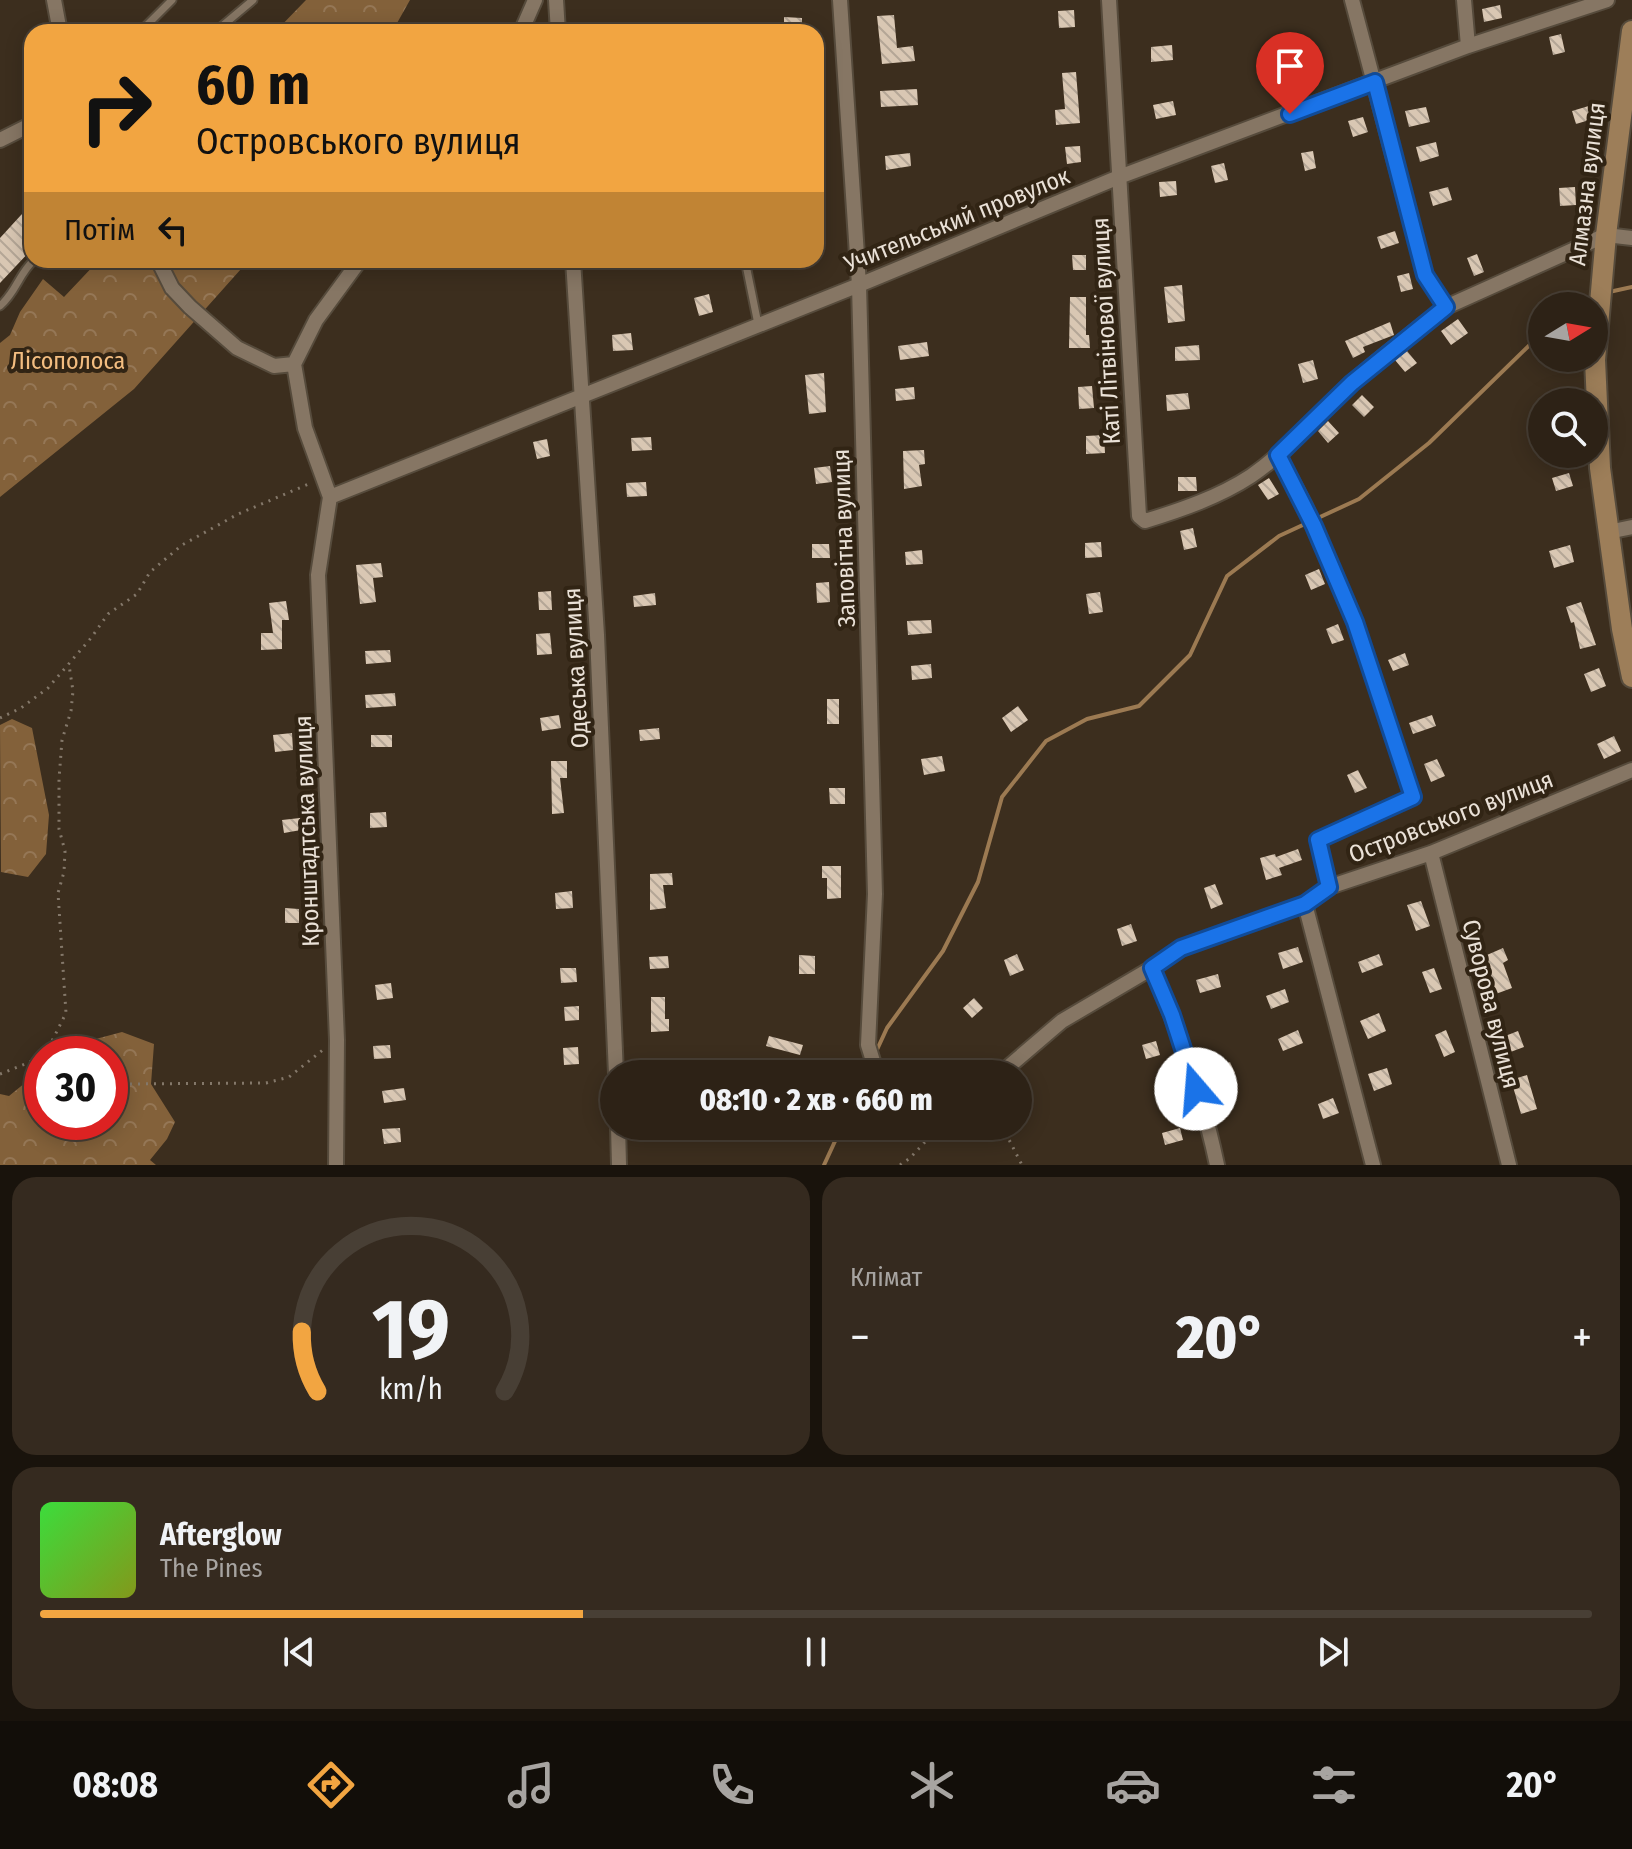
<!DOCTYPE html>
<html lang="uk">
<head>
<meta charset="utf-8">
<style>
	body { margin:0; font-family:"Fira Sans Condensed",sans-serif; background:#352a1f; color:#f1f3f6; height:100vh; display:flex; flex-direction:column; font-size:30px; white-space:nowrap }
	* { box-sizing:border-box; margin:0 }
	p { font-size:26px; color:#a7a4a1 }
	.icon { flex:none; width:44px; height:44px; fill:none; stroke:currentColor; stroke-width:2; stroke-linecap:round; stroke-linejoin:round }
	.map { position:relative; height:1165px; overflow:hidden }
	.drawer { display:flex; flex-direction:column; gap:12px; padding:12px; background:#19130c; flex:1 }
	.drawer>* { flex:none }
	.guide { position:absolute; left:24px; top:24px; width:800px; height:244px; border-radius:24px; box-shadow:0 4px 20px #0003,0 0 0 2px #483f35; background:#f2a541; color:#111; overflow:hidden }
	.needle { width:52px; rotate:79deg }
	.fabs { position:absolute; left:1528px; top:292px; display:grid; gap:16px }
	.fabs a { display:grid; place-items:center; width:80px; height:80px; border-radius:50%; background:#2d2216; box-shadow:0 4px 20px #0003,0 0 0 2px #483f35; font-size:40px }
	.speed { position:absolute; left:24px; top:1036px; display:flex; gap:16px; font-size:40px; font-weight:700; text-align:center }
	.speed>* { display:grid; place-content:center; width:104px; height:104px; border-radius:50%; background:#2d2216; box-shadow:0 4px 20px #0003,0 0 0 2px #483f35; line-height:1 }
	.speed .limit { border:12px solid #d22; background:#fff; color:#111 }
	.pin { position:absolute; display:grid; place-items:center; width:68px; height:68px; color:#fff; margin:-82px -34px; border-radius:50% 50% 50% 0; rotate:-45deg; box-shadow:0 0 8px #0007 }
	.pin .icon { rotate:45deg }
	.me { position:absolute; width:88px; margin:-44px; rotate:342deg; stroke-linejoin:round; filter:drop-shadow(0 0 6px #0008) }
	.turn { display:flex; align-items:center; gap:28px; height:168px; padding:0 40px; font-size:36px }
	.turn .icon { width:104px; height:104px; stroke-width:2.5 }
	.turn b { display:block; font-size:56px; line-height:68px }
	.then { display:flex; align-items:center; height:76px; padding:0 40px; background:#0003; gap:16px; font-size:30px }
	.big { font-size:60px; font-weight:800; line-height:1.1 }
	.drawer .card { flex:1; display:flex; flex-direction:column; justify-content:center; gap:12px; min-width:0; padding:0 28px; border-radius:24px; background:#352a1f }
	.drawer .dial { align-items:center; gap:0 }
	.dial svg { height:208px; overflow:visible; fill:none; stroke:#483f35; stroke-width:7; stroke-linecap:round; text-anchor:middle }
	.dial text { fill:#f1f3f6; stroke:none }
	.song { display:flex; align-items:center; gap:24px }
	.cover { width:96px; height:96px; border-radius:12px; background:linear-gradient(135deg,hsl(120 70% 55%),hsl(70 70% 35%)) }
	.played { height:8px; border-radius:4px; background:linear-gradient(90deg,#f2a541 35%,#483f35 35%) }
	.keys { display:flex; justify-content:space-around; direction:ltr }
	.heat { display:flex; justify-content:space-between; align-items:center; font-size:44px; direction:ltr }
	.drawer .tiles { flex:1; display:grid; gap:12px; grid-template-columns:1fr 1fr }
	.card:last-child { grid-column:span 2 }
	.trip { position:absolute; left:600px; top:1060px; width:432px; height:80px; border-radius:40px; background:#2d2216; box-shadow:0 4px 20px #0003,0 0 0 2px #483f35; font-weight:800; line-height:80px; text-align:center }
	.menu { display:flex; height:128px; justify-content:space-around; align-items:center; background:#120e09; color:#a7a4a1 }
	.menu .icon { width:56px; height:56px }
	.menu .current { color:#f2a541 }
	.menu b { font-size:36px; color:#f1f3f6 }
	.map>svg:first-child { display:block }
	.forest { fill:url(#forest-crowns) }
	.lines { fill:none; stroke-linecap:round; stroke-linejoin:round }
	.stream { stroke:#9c7a52; stroke-width:4 }
	.building { fill:url(#building-back-hatch) }
	.lane-casing { stroke:#564b3c; stroke-width:11 }
	.street-casing { stroke:#564b3c; stroke-width:18 }
	.secondary-casing { stroke:#564b3c; stroke-width:24 }
	.path { stroke:#84786a; stroke-width:3; stroke-dasharray:2 6; stroke-linecap:butt }
	.lane { stroke:#867664; stroke-width:7 }
	.street { stroke:#867664; stroke-width:14 }
	.secondary { stroke:#9d7e59; stroke-width:20 }
	.route-casing { stroke:#114b97; stroke-width:20 }
	.route { stroke:#1a73e8; stroke-width:14 }
	.labels { text-anchor:middle; dominant-baseline:central; stroke-width:8; stroke-linejoin:round; paint-order:stroke }
	.street-label { font-size:24px; fill:#eae1d7; stroke:#312414 }
	.park-label { font-size:24px; fill:#f3bd80; stroke:#312414 }
</style>
</head>
<body>
<div class="map">
<svg width="1632" height="1165" viewBox="0 0 1632 1165">
	<defs>
		<pattern id="forest-crowns" width="20" height="18" patternUnits="userSpaceOnUse" patternTransform="scale(2)"><rect width="20" height="18" fill="#83613a"/><path d="M2 6a3 3 0 1 1 6 0M12 15a3 3 0 1 1 6 0" fill="none" stroke="#957756"/></pattern>
		<pattern id="building-back-hatch" width="6" height="6" patternUnits="userSpaceOnUse" patternTransform="scale(2)"><rect width="6" height="6" fill="#d9c7b3"/><path d="M-1 5l2 2M0 0l6 6M5-1l2 2" fill="none" stroke="#b4a696"/></pattern>
	</defs>
	<rect width="100%" height="100%" fill="#3c2e1e"/>
	<path class="forest" d="M306,0H410L392,32H275Z
		M99,260H249L134,389L0,497V343L10,335L20,312L43,279L64,297Z
		M12,719L32,728L49,815L46,854L28,877L1,872L0,725Z
		M122,1032L154,1044L151,1084L175,1122L167,1139L150,1160L156,1165H0V1094L9,1096L42,1069V1122H110V1054H85L92,1040Z"/>
	<g class="lines">
		<path class="stream" d="M1609,292L1632,287
			M1573,306L1593,298
			M875,1054L887,1028L943,951L978,882L1002,797L1046,741L1087,719L1139,706L1190,655L1227,576L1279,536L1359,499L1429,443L1542,333
			M824,1165L842,1126"/>
	</g>
	<path class="building" d="M1500,5L1502,18L1484,22L1482,9Z
		M1074,10L1075,27L1059,28L1058,11Z
		M894,15L897,48L913,46L915,61L882,64L877,16Z
		M784,17L802,18V32H784Z
		M1561,34L1565,52L1553,55L1549,37Z
		M1297,43L1300,60L1286,63L1283,46Z
		M1172,45L1173,60L1151,62V47Z
		M1076,72L1080,123L1056,125L1055,110L1065,109L1062,73Z
		M917,89L918,105L881,107L880,91Z
		M1173,101L1176,115L1156,119L1153,105Z
		M1592,105L1596,118L1576,124L1572,111Z
		M1426,107L1430,122L1409,127L1405,111Z
		M1363,117L1368,132L1353,137L1348,121Z
		M1436,142L1439,156L1420,162L1416,147Z
		M1080,146L1081,162L1067,164L1065,147Z
		M1313,151L1316,168L1305,171L1301,153Z
		M910,153L911,166L886,170L885,156Z
		M1224,163L1228,180L1215,183L1211,166Z
		M1176,181L1177,195L1160,197L1159,182Z
		M1448,187L1452,200L1433,206L1429,192Z
		M1575,187L1576,205L1560,206L1559,188Z
		M32,203V249L0,283V238Z
		M1395,231L1399,243L1381,249L1377,237Z
		M1477,254L1484,272L1474,276L1467,258Z
		M1072,255H1086V270H1073Z
		M1409,273L1413,289L1401,292L1397,276Z
		M1182,285L1185,321L1168,323L1164,287Z
		M709,294L713,312L699,316L694,298Z
		M1070,297H1086V335H1089L1090,348H1069Z
		M1458,319L1468,333L1451,345L1441,331Z
		M1390,322L1394,335L1363,347L1365,352L1353,358L1345,341Z
		M631,333L633,350L613,351L612,335Z
		M927,342L929,356L900,360L898,346Z
		M1199,345L1200,360L1175,361V347Z
		M1407,351L1417,363L1405,372L1395,360Z
		M1313,360L1318,379L1303,383L1298,364Z
		M824,373L826,412L809,414L805,375Z
		M1092,386L1094,408L1079,409L1078,387Z
		M914,387L915,399L896,401L895,389Z
		M1188,393L1190,409L1167,411L1166,395Z
		M1362,395L1374,407L1364,417L1352,405Z
		M1328,421L1339,433L1328,443L1318,431Z
		M1104,435L1105,453L1086,454V436Z
		M651,437L652,450L632,451L631,438Z
		M547,439L550,456L537,459L533,442Z
		M924,450L925,464L919,465L922,486L904,489L903,451Z
		M830,466L832,482L816,484L814,468Z
		M1569,473L1573,486L1556,491L1552,478Z
		M1178,477H1196L1197,491H1178Z
		M1269,478L1279,494L1268,500L1258,485Z
		M646,482L647,496L627,497L626,483Z
		M1193,528L1197,547L1184,550L1180,531Z
		M1101,542L1102,557L1085,558V543Z
		M812,544H829L830,558H812Z
		M1570,545L1574,562L1554,568L1549,551Z
		M922,550L923,564L906,565L905,552Z
		M381,563L383,577L373,578L376,602L360,604L356,565Z
		M1319,569L1325,584L1311,590L1305,575Z
		M829,582L830,602L817,603L816,583Z
		M551,591L552,610H539L538,592Z
		M1100,592L1103,612L1089,614L1086,594Z
		M655,593L656,605L634,607L633,596Z
		M286,601L289,620H282V649L261,650V633H273L269,603Z
		M1581,602L1596,645L1580,649L1574,622L1571,623L1566,607Z
		M931,620L932,633L908,635L907,621Z
		M1338,624L1344,640L1332,644L1326,629Z
		M550,633L552,654L537,655L536,634Z
		M390,650L391,662L366,664L365,651Z
		M1405,653L1409,665L1393,671L1388,660Z
		M931,664L932,678L912,680L911,666Z
		M1599,668L1606,686L1591,692L1584,674Z
		M395,693L396,706L366,708L365,695Z
		M827,699H839V724H827Z
		M1018,706L1028,720L1011,732L1002,718Z
		M559,715L561,728L542,731L540,718Z
		M1432,715L1436,726L1413,734L1409,723Z
		M659,728L660,739L640,741L639,730Z
		M292,733L293,750L275,752L273,735Z
		M371,735H392V747H371Z
		M1614,736L1621,751L1604,759L1597,744Z
		M942,756L945,771L924,775L921,759Z
		M1437,759L1445,776L1431,782L1424,764Z
		M551,761H567V778H560L564,813L552,814Z
		M1358,770L1367,788L1355,793L1347,775Z
		M829,788H845V804H830Z
		M386,812L387,827L370,828V813Z
		M300,818L301,830L284,833L282,820Z
		M1298,849L1302,860L1279,868L1282,875L1266,880L1260,858L1275,854L1276,857Z
		M822,866H841V898L827,899V878H822Z
		M672,873L673,885H663L666,908L650,910V874Z
		M1215,884L1223,904L1211,909L1204,888Z
		M572,891L573,908L556,909L555,893Z
		M1421,901L1430,926L1416,931L1407,905Z
		M285,908L299,909V923H285Z
		M1131,924L1137,941L1122,946L1117,929Z
		M1298,947L1303,962L1283,969L1278,953Z
		M1503,948L1508,960L1503,963L1512,988L1493,995L1480,958Z
		M1017,954L1024,970L1010,976L1004,960Z
		M1379,954L1383,965L1362,973L1358,962Z
		M799,955L815,956V974H799Z
		M668,956L669,968L650,969L649,957Z
		M560,968H576L577,982L561,983Z
		M1434,968L1442,989L1430,993L1422,972Z
		M1218,974L1221,987L1200,993L1196,980Z
		M391,983L393,998L377,1000L375,985Z
		M1285,989L1289,1002L1271,1009L1266,996Z
		M651,997H665V1019H669V1031L651,1032Z
		M974,998L983,1008L972,1018L963,1008Z
		M579,1006V1020L565,1021L564,1007Z
		M1379,1013L1386,1031L1368,1039L1360,1021Z
		M1298,1030L1303,1043L1283,1051L1278,1039Z
		M1446,1030L1455,1052L1444,1057L1435,1035Z
		M1518,1031L1524,1047L1505,1054L1500,1038Z
		M769,1036L803,1045L800,1055L766,1046Z
		M1156,1041L1160,1055L1146,1059L1142,1045Z
		M390,1045L391,1058L374,1059L373,1046Z
		M578,1047L579,1064L564,1065L563,1048Z
		M1230,1062L1235,1073L1217,1080L1213,1069Z
		M1387,1068L1392,1084L1374,1091L1368,1074Z
		M1527,1075L1537,1109L1521,1114L1511,1080Z
		M404,1088L406,1100L384,1103L382,1091Z
		M1333,1098L1339,1113L1323,1119L1318,1104Z
		M400,1128L401,1142L384,1144L382,1129Z
		M1180,1128L1183,1140L1165,1145L1162,1133Z"/>
	<g class="lines">
		<g class="lane-casing">
			<path id="lane" d="M140,32L172,0
				M215,32L253,0
				M745,260L758,324
				M0,306C17,291 18,275 34,260"/>
		</g>
		<g class="street-casing">
			<path id="street" d="M54,0L60,32
				M556,0L558,32
				M840,0L859,285L875,894L868,1045L877,1074
				M1109,0L1139,516L1145,521C1181,510 1219,497 1251,476C1289,450 1318,414 1351,384C1381,357 1414,332 1446,307L1425,275L1352,0
				M1464,0L1468,46
				M521,32L535,0
				M0,140L32,124
				M158,260L172,288L190,307L237,348L274,366L294,364
				M573,260L597,635L616,1074
				M1446,307L1606,235L1632,238
				M1278,455L1305,506L1355,622L1413,797L1318,840L1329,887
				M330,497L859,285L1119,177L1468,46L1607,0
				M330,497L318,575L337,1040L336,1165
				M330,497L305,428L294,364L316,320L360,260
				M1608,532L1632,527
				M1431,853L1509,1165
				M1305,904L1373,1165
				M1152,968C1179,1031 1203,1098 1217,1165
				M1000,1074L1062,1021L1152,968L1181,948L1305,904L1329,887L1431,853L1632,770
				M618,1126L619,1165"/>
		</g>
		<g class="secondary-casing">
			<path id="secondary" d="M1632,31L1606,235L1595,360L1600,468L1622,629L1632,677"/>
		</g>
		<path class="path" d="M0,718L21,708L48,688L91,638L108,614L137,594L150,572L182,545L238,514L311,483
			M0,1074L30,1062L48,1049L66,1013L58,893L64,872L65,851L59,829V779L62,740L71,711L73,691L69,665
			M122,1084L266,1083L289,1077L324,1049
			M1002,1126L1022,1165
			M900,1165L910,1158L940,1126"/>
		<use href="#lane" class="lane"/>
		<use href="#street" class="street"/>
		<use href="#secondary" class="secondary"/>
	</g>
	<g class="lines">
		<g class="route-casing">
			<path id="route" d="M1196,1089L1172,1015L1152,968L1181,948L1305,904L1329,887L1318,840L1413,797L1355,622L1314,526L1278,455L1352,383L1446,307L1425,275L1375,82L1290,114"/>
		</g>
		<use href="#route" class="route"/>
	</g>
	<g class="labels">
		<g class="street-label">
			<text transform="translate(1587 184) rotate(-83)">Алмазна вулиця</text>
			<text transform="translate(957 220) rotate(-22)">Учительський провулок</text>
			<text transform="translate(1106 331) rotate(-93)">Каті Літвінової вулиця</text>
			<text transform="translate(844 538) rotate(-92)">Заповітна вулиця</text>
			<text transform="translate(576 668) rotate(-93)">Одеська вулиця</text>
			<text transform="translate(1451 817) rotate(-21)">Островського вулиця</text>
			<text transform="translate(307 831) rotate(-92)">Кронштадтська вулиця</text>
			<text transform="translate(1491 1004) rotate(76)">Суворова вулиця</text>
		</g>
		<g class="park-label">
			<text x="68" y="361">Лісополоса</text>
		</g>
	</g>
</svg>
<div class="fabs">
<a><svg class="needle" viewBox="-14 -14 28 28"><path d="M0-13l5 13h-10z" fill="#e53935"/><path d="M0 13l5-13h-10z" fill="#a7a4a1"/></svg></a>
<a><svg class="icon" aria-label="search" viewBox="0 0 24 24"><circle cx="10" cy="10" r="6"/><path d="M15 15l6 6"/></svg></a>
</div>
<div class="speed"><div class="limit">30</div></div>
<div class="pin" style="left:1290px;top:114px;background:#d93025"><svg class="icon" aria-label="arrive" viewBox="0 0 24 24"><path d="M6 21V4h12l-3 4 3 4H6"/></svg></div>
<svg class="me" style="left:1196px;top:1089px" viewBox="-20 -20 40 40"><circle r="19" fill="#fff"/><path d="M0-13L10 11 0 6-10 11z" fill="#1a73e8"/></svg>
<div class="trip">08:10 · 2 хв · 660 m</div>
<div class="guide">
<div class="turn"><svg class="icon" aria-label="right" viewBox="0 0 24 24"><path d="M7 20v-9h11M14 6l5 5-5 5"/></svg><div><b>60 m</b>Островського вулиця</div></div>
<div class="then">Потім<svg class="icon" aria-label="left" viewBox="0 0 24 24"><path d="M17 20v-9H6M10 6l-5 5 5 5"/></svg></div>
</div>
</div>
<section class="drawer">
<div class="tiles">
<div class="card dial"><svg viewBox="0 0 100 80">
<path d="M14 69A42 42 0 1 1 86 69"/>
<path d="M14 69A42 42 0 0 1 8 46" stroke="#f2a541"/>
<text x="50" y="56" font-size="32" font-weight="700">19</text>
<text x="50" y="72" font-size="11">km/h</text>
</svg></div>
<div class="card"><p>Клімат</p>
<div class="heat"><a>−</a><b class="big">20°</b><a>+</a></div>
</div>
<div class="card">
<div class="song"><i class="cover"></i><div><b>Afterglow</b><p>The Pines</p></div></div>
<div class="played"></div>
<div class="keys"><svg class="icon" aria-label="previous" viewBox="0 0 24 24"><path d="M18 5L8 12l10 7zM5 5v14"/></svg><svg class="icon" aria-label="pause" viewBox="0 0 24 24"><path d="M8 5v14M16 5v14"/></svg><svg class="icon" aria-label="next" viewBox="0 0 24 24"><path d="M6 5l10 7-10 7zM19 5v14"/></svg></div>
</div>
</div>
</section>
<nav class="menu">
<b>08:08</b>
<svg class="icon current" aria-label="directions" viewBox="0 0 24 24"><path d="M12 3l9 9-9 9-9-9zM9 14v-3h6M13 9l2 2-2 2"/></svg>
<svg class="icon" aria-label="music" viewBox="0 0 24 24"><path d="M9 18V5l10-2v13"/><circle cx="6" cy="18" r="3"/><circle cx="16" cy="16" r="3"/></svg>
<svg class="icon" aria-label="phone" viewBox="0 0 24 24"><path d="M5 4h4l2 5-3 2q2 4 5 5l2-3 5 2v4C11 20 4 13 5 4z"/></svg>
<svg class="icon" aria-label="climate" viewBox="0 0 24 24"><path d="M12 3v18M4 7l16 10M4 17L20 7"/></svg>
<svg class="icon" aria-label="car" viewBox="0 0 24 24"><path d="M5 17H2v-5l4-1 3-4h7l3 4 3 1v5h-3M9 17h6M6 11h13"/><circle cx="7" cy="17" r="2"/><circle cx="17" cy="17" r="2"/></svg>
<svg class="icon" aria-label="filters" viewBox="0 0 24 24"><path d="M4 7h16M4 17h16"/><circle cx="9" cy="7" r="2"/><circle cx="15" cy="17" r="2"/></svg>
<b>20°</b>
</nav>
</body>
</html>
